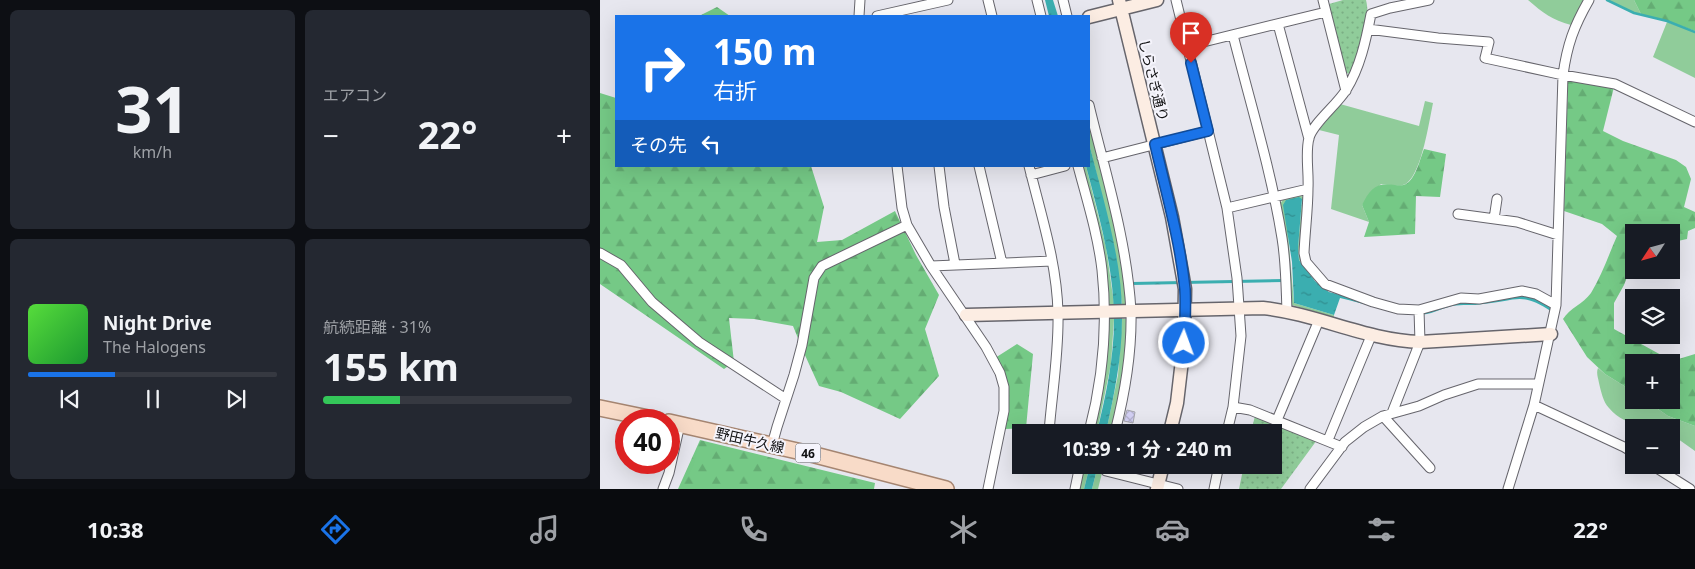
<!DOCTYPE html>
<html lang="ja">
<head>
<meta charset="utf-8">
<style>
	body { margin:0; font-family:"Noto Sans","Noto Sans JP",sans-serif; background:#242831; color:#f1f3f6; height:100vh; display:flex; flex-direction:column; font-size:19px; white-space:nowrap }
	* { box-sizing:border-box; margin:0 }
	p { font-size:16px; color:#9ea1a6 }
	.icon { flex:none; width:28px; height:28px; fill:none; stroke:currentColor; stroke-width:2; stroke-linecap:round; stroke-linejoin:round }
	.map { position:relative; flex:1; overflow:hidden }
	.panel { display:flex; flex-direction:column; gap:10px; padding:10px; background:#0d0f14; width:600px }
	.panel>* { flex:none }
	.top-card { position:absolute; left:15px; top:15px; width:475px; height:152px; border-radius:0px; box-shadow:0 5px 20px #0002; background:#1a73e8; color:#fff; overflow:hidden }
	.needle { width:32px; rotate:234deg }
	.fabs { position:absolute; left:1025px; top:224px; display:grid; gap:10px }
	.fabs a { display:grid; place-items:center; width:55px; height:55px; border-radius:0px; background:#171b24; box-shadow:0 5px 20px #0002; font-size:25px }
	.speed { position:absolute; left:15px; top:409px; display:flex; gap:10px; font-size:25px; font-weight:700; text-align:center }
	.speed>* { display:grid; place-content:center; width:65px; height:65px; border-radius:50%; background:#171b24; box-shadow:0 5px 20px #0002; line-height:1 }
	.speed .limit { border:8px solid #d22; background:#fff; color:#111 }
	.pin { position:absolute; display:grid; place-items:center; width:42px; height:42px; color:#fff; margin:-51px -21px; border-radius:50% 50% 50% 0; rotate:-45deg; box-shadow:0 0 5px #0007 }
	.pin .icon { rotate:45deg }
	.me { position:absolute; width:55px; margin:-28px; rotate:2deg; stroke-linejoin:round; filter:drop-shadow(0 0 4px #0008) }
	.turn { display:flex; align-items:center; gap:18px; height:105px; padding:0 15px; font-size:22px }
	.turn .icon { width:65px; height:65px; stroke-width:2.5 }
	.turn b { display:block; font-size:35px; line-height:42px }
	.then { display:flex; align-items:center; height:48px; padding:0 15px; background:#0003; gap:10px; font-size:19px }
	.big { font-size:38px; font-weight:700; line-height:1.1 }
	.panel .widget { flex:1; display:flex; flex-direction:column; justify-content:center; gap:8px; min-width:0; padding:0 18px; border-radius:8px; background:#242831 }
	.panel .dial { align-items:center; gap:0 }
	.dial b { font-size:65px; line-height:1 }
	.song { display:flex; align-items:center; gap:15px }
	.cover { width:60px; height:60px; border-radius:8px; background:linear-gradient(135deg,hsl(110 70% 55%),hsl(130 70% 35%)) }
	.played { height:5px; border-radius:2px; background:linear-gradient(90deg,#1a73e8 35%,#363941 35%) }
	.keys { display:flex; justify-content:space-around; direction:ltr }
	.heat { display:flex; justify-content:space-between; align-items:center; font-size:28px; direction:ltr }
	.charge { height:8px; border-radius:4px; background:linear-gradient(90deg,#34c759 31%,#363941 0) }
	.panel .tiles { flex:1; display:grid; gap:10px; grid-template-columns:repeat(2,1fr) }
	.trip { position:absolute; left:412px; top:424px; width:270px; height:50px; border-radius:0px; background:#171b24; box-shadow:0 5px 20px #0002; font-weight:700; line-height:50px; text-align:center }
	.dock { display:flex; height:80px; justify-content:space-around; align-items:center; background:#090b0e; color:#9ea1a6 }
	.dock .icon { width:35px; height:35px }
	.dock .on { color:#1a73e8 }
	.dock b { font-size:22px; color:#f1f3f6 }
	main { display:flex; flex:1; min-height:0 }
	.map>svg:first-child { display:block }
	.grass { fill:#90cc9a }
	.forest { fill:url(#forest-firs) }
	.park { fill:url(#park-dots) }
	.water { fill:url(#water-ripples) }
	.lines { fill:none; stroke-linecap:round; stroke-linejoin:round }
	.stream { stroke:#3baeb0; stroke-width:2.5 }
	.building { fill:url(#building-cross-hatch); stroke:#a4a4ab }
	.street-casing { stroke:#66656c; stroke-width:11 }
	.secondary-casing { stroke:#66656c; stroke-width:15 }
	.primary-casing { stroke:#a58571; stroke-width:18 }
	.street { stroke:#fff; stroke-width:9 }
	.secondary { stroke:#fcede3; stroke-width:12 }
	.primary { stroke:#f8dbc8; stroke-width:15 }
	.route-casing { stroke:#114b97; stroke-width:12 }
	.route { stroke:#1a73e8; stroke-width:9 }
	.labels { text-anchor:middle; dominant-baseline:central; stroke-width:4; stroke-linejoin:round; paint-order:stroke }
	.shield { fill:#f5f4fc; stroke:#555559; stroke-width:1 }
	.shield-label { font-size:12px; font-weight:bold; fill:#111113 }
	.street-label { font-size:14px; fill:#111113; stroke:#f5f4fc }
</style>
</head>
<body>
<main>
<section class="panel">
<div class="tiles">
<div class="widget dial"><b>31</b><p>km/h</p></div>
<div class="widget"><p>エアコン</p>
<div class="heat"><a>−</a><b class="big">22°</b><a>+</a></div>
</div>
<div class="widget">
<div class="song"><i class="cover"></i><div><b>Night Drive</b><p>The Halogens</p></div></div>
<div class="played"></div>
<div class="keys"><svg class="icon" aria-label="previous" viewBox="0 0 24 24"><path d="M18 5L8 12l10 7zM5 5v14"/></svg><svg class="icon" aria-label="pause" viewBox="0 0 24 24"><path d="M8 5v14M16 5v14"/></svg><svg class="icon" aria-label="next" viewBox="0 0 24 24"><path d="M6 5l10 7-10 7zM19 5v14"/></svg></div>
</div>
<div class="widget"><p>航続距離 · 31%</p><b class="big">155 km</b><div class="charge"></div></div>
</div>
</section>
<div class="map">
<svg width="1095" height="489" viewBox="0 0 1095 489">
	<defs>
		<pattern id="forest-firs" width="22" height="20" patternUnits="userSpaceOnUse" patternTransform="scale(1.25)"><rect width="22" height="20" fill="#75c986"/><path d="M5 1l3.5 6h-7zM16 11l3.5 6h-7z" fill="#64ac73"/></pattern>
		<pattern id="park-dots" width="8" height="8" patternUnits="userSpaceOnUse" patternTransform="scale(1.25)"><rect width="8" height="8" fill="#90cc9a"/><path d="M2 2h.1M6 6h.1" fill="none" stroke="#7bae84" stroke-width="1.8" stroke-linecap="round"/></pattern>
		<pattern id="water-ripples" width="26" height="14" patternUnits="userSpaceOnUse" patternTransform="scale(1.25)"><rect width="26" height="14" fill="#3baeb0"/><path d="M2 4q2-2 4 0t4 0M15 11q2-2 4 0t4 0" fill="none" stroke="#308c8e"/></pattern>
		<pattern id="building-cross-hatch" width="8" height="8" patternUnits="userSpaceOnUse" patternTransform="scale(1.25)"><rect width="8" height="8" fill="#d2cff3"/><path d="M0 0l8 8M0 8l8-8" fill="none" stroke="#b3b1cf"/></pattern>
	</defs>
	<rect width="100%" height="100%" fill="#e7e7ef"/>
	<path class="grass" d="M928,0H985L971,25C952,20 943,13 928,0Z
		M1008,0H1034L1041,14L1032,12Z
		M1067,22L1095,32V78L1053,57Z
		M825,101L833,103C829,122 822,171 807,183C801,188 788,184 781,184L762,205L769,222L731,209L739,135L719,130L740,104L819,126Z
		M489,119L521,252L527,304H522L514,246L489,143Z
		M482,166H486L506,247L514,304H508Z
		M699,194L704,198L700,248L717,279L754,298L723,289L707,271L699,260L698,247L702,199L688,234L694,303L734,315V317L692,305L690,270L680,204L684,198Z
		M508,319H514L511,364L497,432H492Z
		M522,319H527C526,357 520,395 511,432H506L518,375Z
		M998,368L1005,374L1034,392V400H1045L1068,416L1095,426V451L1071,434V428L1063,427L1055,422C1039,428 1021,422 1009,408C1003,402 1001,391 999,383C998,377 996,373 998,368Z
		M485,465H490L484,489H479Z
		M498,465H504L498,489H492Z"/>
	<path class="forest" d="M1034,0H1095V31L1068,21L1048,17L1041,14Z
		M117,7L130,16H99Z
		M970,80L1014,87L1003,131L1023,141L1076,160L1086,167L1091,179L1084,207L1095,212V228L1088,231L1087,239L1073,242L1071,241V232L1049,231L1034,232V259L1024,285L1014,303V329L1072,361L1095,354V426L1068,416L1045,400H1071V362H1034V392L1005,374L987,357L963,319C970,308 983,304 991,293C1002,275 1009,254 1017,236L1002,224L964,211L968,82Z
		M0,93L16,98V166H211L224,207L217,242L242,240L295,211L316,255L339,295L325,329L339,376L300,419L241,392L219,386L204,353L193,326L154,319L129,318L134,362L124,369L0,284Z
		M824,149L846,154L840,197L816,196L815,234L764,237L769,222L762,205C770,189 776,182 795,185C798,185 803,186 806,184C816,178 820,159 824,149Z
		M417,344L433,354L426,428L405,429L406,415L395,358Z
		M100,440L275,483L274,489H78Z"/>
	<path class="park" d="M743,0H766C772,24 758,52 751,74L746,73L729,4Z
		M655,416L717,440L681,489H639L644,465H674V432H651Z"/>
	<path class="water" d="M445,0H453L458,16H449Z
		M489,143C503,200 523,260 522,319C522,358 514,395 506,432H497C506,395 514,358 514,320C514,268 499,216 486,166H489Z
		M699,197L702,199L698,248L699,260L715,281L729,292L799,310L925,295L941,301L953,309L952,312C921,291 917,301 883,304C873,306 862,304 852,306C840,309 829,316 815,315C790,314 765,303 740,298L734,315L694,303L692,262L683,205L686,200Z
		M683,279V282L532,285V282Z
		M490,465H498L492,489H484Z"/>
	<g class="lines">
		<path class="stream" d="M1007,0L1034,13L1067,21L1095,32"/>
	</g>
	<path class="building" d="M527,410L535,412L533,423L524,421Z"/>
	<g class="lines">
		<g class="street-casing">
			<path id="street" d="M388,0L392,16
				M437,0L441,16
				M463,0L467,16
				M576,0L627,208L637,278L641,336L633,407L627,432
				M723,0L746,91
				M829,0L790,8L771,14C766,40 760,68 746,90C737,105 713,123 709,138C705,153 709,172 708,188C708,209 705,231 704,253L706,262L725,284L773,302L798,309L819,310L861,298L879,299L922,291L936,294L956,305
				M259,16L260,0
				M277,16L348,0
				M678,24L709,139
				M768,29L838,38L889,42L885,58L963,75L1015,84L1095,122
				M633,35C650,102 671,170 682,238C686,262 686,287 687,311
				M587,46L726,12
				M489,105C505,172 527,241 531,311C532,352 525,393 515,432
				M502,158L608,131
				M297,166L302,208L307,225L331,266L386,347L400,373L404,387V411L388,489
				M339,166L344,207L355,264
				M379,166L402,263
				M429,166C441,215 457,263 458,313C459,353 452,393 449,432
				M478,166C487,200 498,235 502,270C508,326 503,379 489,432
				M431,175L465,166
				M627,208L708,189
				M858,214L917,222L958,235
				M894,219L897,199
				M0,253L21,265L52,302L99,342L186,399
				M331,266L452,261
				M934,405L1024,447L1034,453
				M633,407L650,410L742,447
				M792,413L820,342L819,310
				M783,416L830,468
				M677,420L719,320
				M728,440L771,336
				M172,445L177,427L194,375L202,345L214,278L222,266L307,225
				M508,465L506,471L578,489
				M1052,465L1090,489
				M63,489L69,473L80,424
				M475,489L480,465
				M614,489L619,465
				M710,489L745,442L764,427L783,416L819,406L844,395L878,384H938
				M908,489L934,405L956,305L963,75C967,45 974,26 989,0"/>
		</g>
		<g class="secondary-casing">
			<path id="secondary" d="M519,0L572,217L585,289L584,343L577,403L570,432
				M489,17L557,0
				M366,315L663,308C718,314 765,340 820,342L951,334
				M557,489L563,465"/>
		</g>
		<g class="primary-casing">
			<path id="primary" d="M0,408L58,420
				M69,422L215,455L346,489"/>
		</g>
		<use href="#street" class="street"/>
		<use href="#secondary" class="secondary"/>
		<use href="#primary" class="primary"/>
	</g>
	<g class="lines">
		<g class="route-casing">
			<path id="route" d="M584,343C585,325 586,307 585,289C580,240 566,192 555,144L608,131L591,63"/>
		</g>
		<use href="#route" class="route"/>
	</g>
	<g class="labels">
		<rect class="shield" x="195.5" y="443.5" width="25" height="19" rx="4"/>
		<g class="shield-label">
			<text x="208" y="453">46</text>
		</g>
		<g class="street-label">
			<text transform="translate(554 80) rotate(76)">しらさぎ通り</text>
			<text transform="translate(150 440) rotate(13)">野田牛久線</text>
		</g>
	</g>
</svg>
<div class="fabs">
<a><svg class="needle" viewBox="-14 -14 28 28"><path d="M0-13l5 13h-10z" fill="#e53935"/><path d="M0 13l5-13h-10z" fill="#9ea1a6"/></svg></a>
<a><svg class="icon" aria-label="layers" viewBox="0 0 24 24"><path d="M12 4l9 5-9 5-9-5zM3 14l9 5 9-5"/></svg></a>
<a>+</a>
<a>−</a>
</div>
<div class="speed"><div class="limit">40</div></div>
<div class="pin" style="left:591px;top:63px;background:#d93025"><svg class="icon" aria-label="arrive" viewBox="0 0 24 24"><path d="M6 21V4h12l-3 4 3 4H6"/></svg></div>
<svg class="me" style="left:584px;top:343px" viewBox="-20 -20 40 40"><circle r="17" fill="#1a73e8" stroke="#fff" stroke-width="3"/><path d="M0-11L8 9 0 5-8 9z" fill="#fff"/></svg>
<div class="trip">10:39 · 1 分 · 240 m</div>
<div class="top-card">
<div class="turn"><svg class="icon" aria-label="right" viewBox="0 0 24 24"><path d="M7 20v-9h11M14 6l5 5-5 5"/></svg><div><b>150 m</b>右折</div></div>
<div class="then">その先<svg class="icon" aria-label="left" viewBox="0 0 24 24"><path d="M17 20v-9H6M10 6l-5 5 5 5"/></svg></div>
</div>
</div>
</main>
<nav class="dock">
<b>10:38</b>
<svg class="icon on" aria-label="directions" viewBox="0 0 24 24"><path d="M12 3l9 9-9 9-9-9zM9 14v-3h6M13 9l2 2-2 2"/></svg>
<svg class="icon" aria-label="music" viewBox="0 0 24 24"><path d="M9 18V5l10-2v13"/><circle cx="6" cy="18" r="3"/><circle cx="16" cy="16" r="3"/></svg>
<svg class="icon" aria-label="phone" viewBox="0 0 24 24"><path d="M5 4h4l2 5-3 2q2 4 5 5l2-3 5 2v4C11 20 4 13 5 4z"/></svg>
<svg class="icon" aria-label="climate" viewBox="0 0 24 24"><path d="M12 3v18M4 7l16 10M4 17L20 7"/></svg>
<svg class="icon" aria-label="car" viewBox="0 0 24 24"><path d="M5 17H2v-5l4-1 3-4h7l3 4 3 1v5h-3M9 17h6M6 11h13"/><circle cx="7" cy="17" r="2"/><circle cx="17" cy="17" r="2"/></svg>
<svg class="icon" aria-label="filters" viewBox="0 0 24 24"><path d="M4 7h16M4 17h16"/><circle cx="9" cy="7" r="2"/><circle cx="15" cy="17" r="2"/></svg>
<b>22°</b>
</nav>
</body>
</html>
